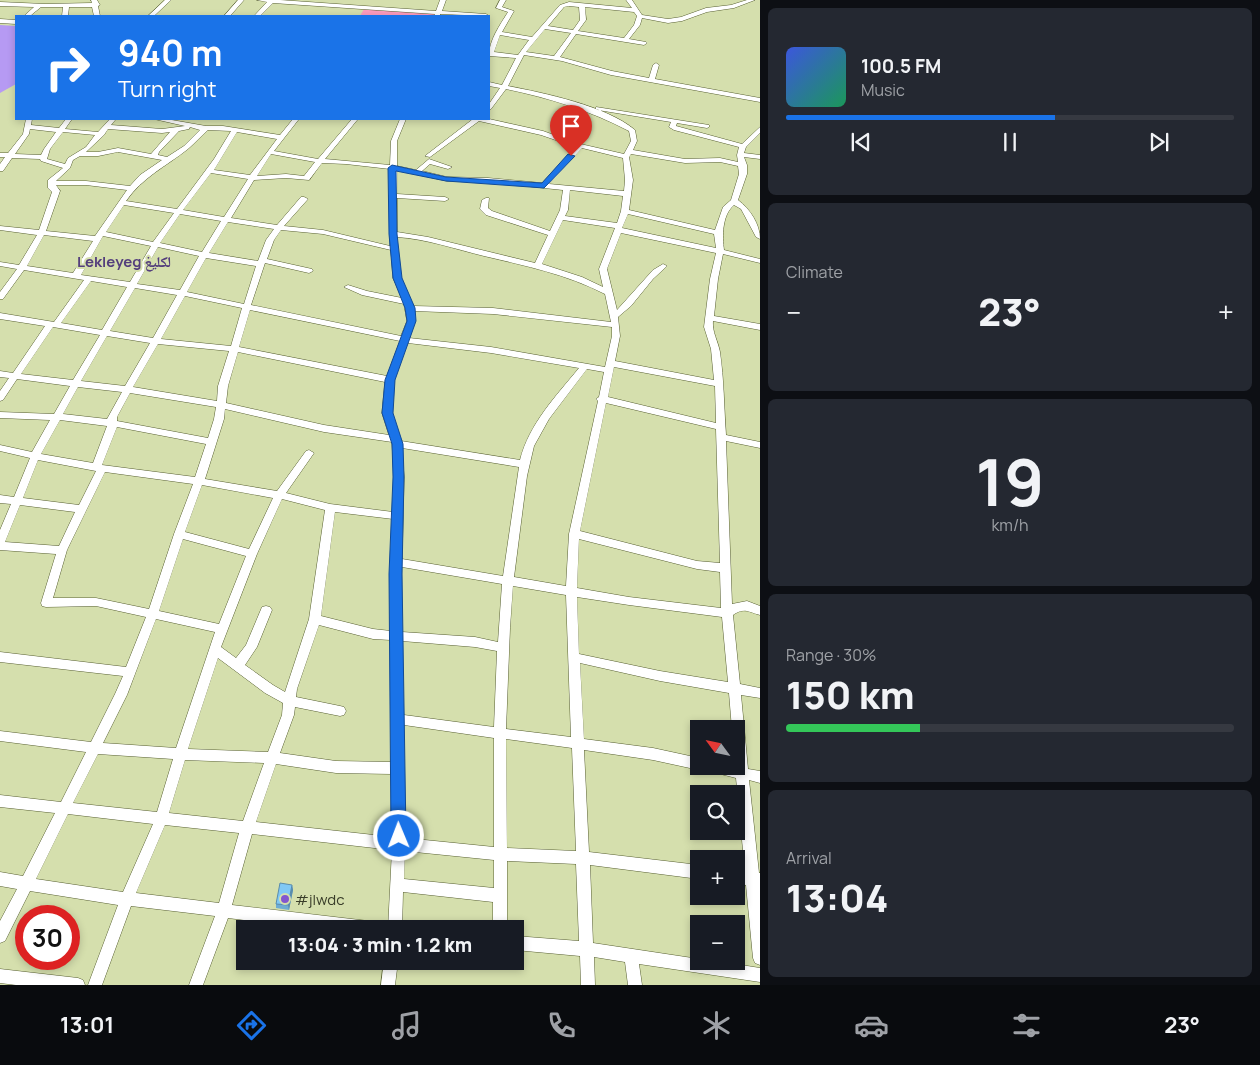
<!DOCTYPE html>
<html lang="en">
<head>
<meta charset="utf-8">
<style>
	body { margin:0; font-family:Manrope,"Noto Naskh Arabic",sans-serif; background:#242831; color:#f1f3f6; height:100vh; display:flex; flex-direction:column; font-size:19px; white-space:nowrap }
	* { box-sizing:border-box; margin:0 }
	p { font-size:16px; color:#9ea1a6 }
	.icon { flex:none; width:28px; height:28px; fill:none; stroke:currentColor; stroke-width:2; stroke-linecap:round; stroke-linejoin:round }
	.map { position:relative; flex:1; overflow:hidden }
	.side { display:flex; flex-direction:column; gap:8px; padding:8px; background:#0d0f14; width:500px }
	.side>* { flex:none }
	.hud { position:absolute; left:15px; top:15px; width:475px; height:105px; border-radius:0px; box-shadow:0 2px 8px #0003; background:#1a73e8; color:#fff; overflow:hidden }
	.needle { width:32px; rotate:303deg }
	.fabs { position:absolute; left:690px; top:720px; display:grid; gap:10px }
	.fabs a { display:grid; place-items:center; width:55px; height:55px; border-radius:0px; background:#171b24; box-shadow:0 2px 8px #0003; font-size:25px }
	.speed { position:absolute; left:15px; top:905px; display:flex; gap:10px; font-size:25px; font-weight:700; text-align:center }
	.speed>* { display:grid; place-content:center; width:65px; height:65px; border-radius:50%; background:#171b24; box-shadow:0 2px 8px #0003; line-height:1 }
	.speed .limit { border:8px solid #d22; background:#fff; color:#111 }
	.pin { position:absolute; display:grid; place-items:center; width:42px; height:42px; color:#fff; margin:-51px -21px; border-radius:50% 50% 50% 0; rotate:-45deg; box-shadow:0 0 5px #0007 }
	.pin .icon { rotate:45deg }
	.me { position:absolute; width:55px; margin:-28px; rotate:359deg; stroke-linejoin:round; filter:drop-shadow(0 0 4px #0008) }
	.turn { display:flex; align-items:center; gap:18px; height:105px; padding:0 20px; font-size:22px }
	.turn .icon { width:65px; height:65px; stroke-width:2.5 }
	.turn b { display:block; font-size:35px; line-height:42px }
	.big { font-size:38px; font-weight:800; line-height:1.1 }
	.side .widget { flex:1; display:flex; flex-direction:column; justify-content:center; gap:8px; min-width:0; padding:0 18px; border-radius:8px; background:#242831 }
	.side .dial { align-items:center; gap:0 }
	.dial b { font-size:65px; line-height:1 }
	.song { display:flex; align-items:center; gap:15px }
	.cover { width:60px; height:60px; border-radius:8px; background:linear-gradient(135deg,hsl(230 70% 55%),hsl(150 70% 35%)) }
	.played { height:5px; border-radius:2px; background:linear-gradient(90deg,#1a73e8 60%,#363941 60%) }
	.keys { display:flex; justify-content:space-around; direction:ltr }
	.heat { display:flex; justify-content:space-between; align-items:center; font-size:28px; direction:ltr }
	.charge { height:8px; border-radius:4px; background:linear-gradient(90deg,#34c759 30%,#363941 0) }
	.trip { position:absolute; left:236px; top:920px; width:288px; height:50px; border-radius:0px; background:#171b24; box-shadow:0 2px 8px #0003; font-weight:800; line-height:50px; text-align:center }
	.tab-bar { display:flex; height:80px; justify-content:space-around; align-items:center; background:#090b0e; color:#9ea1a6 }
	.tab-bar .icon { width:35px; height:35px }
	.tab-bar .current { color:#1a73e8 }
	.tab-bar b { font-size:22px; color:#f1f3f6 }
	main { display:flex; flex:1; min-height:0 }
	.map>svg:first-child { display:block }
	.green { fill:#fd9cbe }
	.water { fill:#b69af3 }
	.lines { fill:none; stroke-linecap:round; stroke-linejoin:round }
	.minor-casing { stroke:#586032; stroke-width:1 }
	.minor { fill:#fff; fill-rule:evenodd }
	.wall { fill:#6eacd3 }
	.shaded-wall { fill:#5a8cac }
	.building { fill:#80c8f5; stroke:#5a8cac }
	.route { fill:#1a73e8; stroke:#114b97 }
	.poi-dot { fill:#8356cf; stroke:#d5dfad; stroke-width:2 }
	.labels { text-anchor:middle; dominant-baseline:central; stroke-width:4; stroke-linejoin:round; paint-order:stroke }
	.far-district-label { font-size:15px; font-weight:bold; fill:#543f7c; stroke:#d5dfad }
	.near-poi-label { font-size:15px; fill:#393d29; stroke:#d5dfad; text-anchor:start }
</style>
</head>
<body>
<main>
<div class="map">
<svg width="760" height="985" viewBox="0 0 760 985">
	<rect width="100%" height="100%" fill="#d5dfad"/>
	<path class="green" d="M364,9L435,12L434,16H360Z"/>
	<path class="water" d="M0,25L16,26V84L0,93Z"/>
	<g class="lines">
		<g class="minor-casing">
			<path id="minor" d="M91,0H97L100,5L98,6L100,16H94L92,7H69L68,16H62L63,7H41L30,16H24L34,7L0,6V2L45,4L92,3Z
				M165,0H171L154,16H148Z
				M238,0H244L230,16H224Z
				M257,0H280L436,11L440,0H446L442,11L486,14L489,16L440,14V16H434L435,14L273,3L260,16H254L267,2Z
				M500,0H506L502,7L514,11L502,32L532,37L560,5L569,2L632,8L626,0H632L642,15L668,19L681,17L706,8L731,5L747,0H755L734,8L707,12L682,21L668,23L642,18L640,25L629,39L646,42L647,43L644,45L576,34L560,57L612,71L649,78L653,65L656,63L659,65L655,79L760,98V102L611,75L562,61L524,55L508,86C544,93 607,106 635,130L637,141L633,150L685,159L720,158L738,162L737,155L739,147L674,130L669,127L671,122L598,110L596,109V107L709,125V127L707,128L677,123L676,126L742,144L760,127V133L746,147L744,153L760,155V159L744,157L747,165V174L738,200C750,209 760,224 760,239L756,237L741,209L734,205C722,215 722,236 724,250L760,259V263L723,254L718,279L714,316L760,324V330L713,321C712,332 718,341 720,352C724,379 724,407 726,435L760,442V448L726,441L732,604L747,601L760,606V615C749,612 744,607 733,615L740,684L760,688V698L741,695L748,769L760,771V783L749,780L759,873H760V965L755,963L753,958L746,885L736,884V870L745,871L736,778L705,770L704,768L699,770L653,760L584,750L589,852L699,865V879L590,865L593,943L699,959V961H716L760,968V982L639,964L642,985H628L625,962L594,957L595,985H581L580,956L515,950V936L579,941L576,864L507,861V929H493V902L403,892L402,929H388L392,850L252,834L232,905L377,922L382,924L384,929H317L228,918L203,985H189L215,916L131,906L102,985H88L118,905L30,891L5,941L0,943V921L17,889L0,886V872L23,876L55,813L0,807V795L61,802L86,752L0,741V731L91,742L115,694L123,676L0,662V652L126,667L146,617L96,606L46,607L42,606L41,603L56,554L0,550V530L11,504L0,503V495L14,497L30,458L0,451V445L32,452L50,420L0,418V412L54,414L70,386L17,379L3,400L0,401V391L9,378L0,377V371L13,373L45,326L0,319V313L54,322L84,280L24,270L3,299H0V292L17,269L0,266V262L19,265L37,235L0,230V226L39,230L52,192L48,188V180L63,168L41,161L40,159L12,158L3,171H0V164L5,157H0V153H8L23,134L26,119H32L31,125L59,128L66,119H72L65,129L98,132L110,119H116L111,125L162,129L185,126L154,119H166L206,126H223L280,135L293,119H299L274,151L318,159L352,119H358L325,159L390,165L391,141L400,119H406L397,141V166L416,170L429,159L452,167L448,169L430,164L422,171L447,177L488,178L542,183L576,147L541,135L479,121L430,157L425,156L473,119H489L543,131L576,143L624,154L631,141L629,131C589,110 549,98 506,89L491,109L489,110V104L500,88L489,86V82L502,85L516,58L489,56C489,40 500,25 508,12L496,8ZM569,6L579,7L580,20L573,30L548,26L564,7ZM585,7L634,12L637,16L634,25L624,38L578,31L586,20ZM545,29L571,33L554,56L526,52ZM500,35L529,40L518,55L494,52ZM190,127L200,130L184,146L167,157L158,155L159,152L179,131L189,129ZM30,129L56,132L44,149L41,155L15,154L29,134ZM108,129L162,133L170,132L151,154L118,148L98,152H86L104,135ZM208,130L231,131L214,159L177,209L126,201C143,177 165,167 188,149C195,143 201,136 208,130ZM63,132L95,135L86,147L68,158L65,164L47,159L50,149ZM237,132L277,139L250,175L214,170ZM582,148L623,158L625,180L624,191L549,184ZM118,152L162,160L140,175L130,186L86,181H56L70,168L73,160L80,156H98ZM271,154L315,162L304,176L286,174L257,176ZM631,154L685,163L720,162L738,166L739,174L731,200L723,207L715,230L629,210L633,180L629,157ZM322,163L346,164L390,169V194L388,196L390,198V246L323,230L284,226L308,199L304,197H301L277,225L231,218L254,180L286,178L309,180ZM397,170L447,181L488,182L563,190L560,210L550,231L492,211L488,208L489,198H486L482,200L480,209L486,215L548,235L535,263L428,237L397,232V198L445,201L449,199L445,197L397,194ZM211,173L248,179L224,217L183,210ZM56,185H86L127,190L95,236L46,231L60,191ZM570,190L623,196L621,211L617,223L565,216L568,210ZM124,205L174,213L153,242L106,232ZM180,214L221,221L202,252L160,243ZM628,214L714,234L716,248L622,228ZM563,220L615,228L599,269L603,287L582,277L542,264ZM228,222L274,229L266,240L258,261L209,253ZM281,230L323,234L391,250L393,278L402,298L367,291L348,285L344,287L362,295L404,304L407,321L401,336L251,305L265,263L309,273L313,271L312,269L267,259L274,240ZM621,233L716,253L710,279L704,327L711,349L714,380L615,361L620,336L618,317L631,306L653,279L667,266L663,264L653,270L617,310L607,269ZM44,235L93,241L73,273L27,266ZM103,236L151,246L130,282L81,275ZM397,237C427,239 455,249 484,256C526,266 566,274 605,294L611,322L493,308L413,306L401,278ZM158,247L199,256L180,290L137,284ZM206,258L256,266L244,304L187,292ZM91,281L127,287L102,330L61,323ZM135,288L177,295L153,338L110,331ZM185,296L242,308L231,346L161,339ZM250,310L400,341L387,376L239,347ZM414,311L493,314L612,327V336L605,367L491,347L409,338L415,321ZM53,327L100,335L73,380L21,374ZM107,336L150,343L125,386L81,381ZM408,343L491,353L579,368C556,396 529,424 520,460L401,441L392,413L394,380ZM158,344L229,351L218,386L217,401L133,387ZM238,352L385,382L382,413L389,435L324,425L226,403L228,386ZM614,367L715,386L716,423L608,397ZM587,369L604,372L599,397L596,399L598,401L569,534L566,586L514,577L527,476L534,446L549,419ZM78,387L122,392L107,419L63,414ZM130,393L216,407L214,419L208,438L117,421V417ZM606,403L716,429L720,563L697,561L580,531ZM225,409L324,432L392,442L394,477L393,512L330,504L286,493L314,453L309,450L306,451L277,491L205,479L224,419ZM60,420L107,426L93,463L41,454ZM117,427L206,444L195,477L102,465ZM402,448L519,467L503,576L402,559L404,477ZM38,460L96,471L79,505L23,498ZM105,472L193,484L174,534L149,609L96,598H53L67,550ZM202,485L273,498L249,549L185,532ZM282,499L325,510L309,619L285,692L273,685L245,665L257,647L272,610L270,607L266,606L262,607L246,645L236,658L221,647L257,554ZM20,505L75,512L59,546L5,542ZM335,512L393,519L391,562V631L373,629L321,616ZM183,539L246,556L219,624L159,611ZM579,539L697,569L720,572L721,608L629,597L577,588ZM402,567L502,584L498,642L475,637L402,632ZM513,586L566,595L571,737L506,729L510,628ZM577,597L629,605L722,617L728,682L660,671L579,654ZM156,619L215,632L176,748L103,743L127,695ZM319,625L373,639L391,640L392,762L336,761L280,753L294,715L295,707L340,716L344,715L346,711L344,707L340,706L296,697L297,689ZM402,641L475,647L497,651L494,727L404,715ZM218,658L265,693L283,703L282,715L268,752L188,749ZM580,663L660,681L729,693L732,729H736V766H699V758L653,748L584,739ZM404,725L494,738V847L405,838ZM506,739L572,748L576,851L507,848ZM98,754L173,759L157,812L73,803ZM185,760L264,763L243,821L169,813ZM276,764L336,773L392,774V837L256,822ZM68,814L153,824L123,892L36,879ZM165,825L239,833L219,903L136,893ZM405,851L494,860V888L404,879Z
				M0,19L16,20V24L0,23Z
				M384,961H398L395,985H381Z
				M0,969L78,978L83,980L85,985H16L0,983Z"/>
		</g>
		<use href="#minor" class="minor"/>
	</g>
	<path class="wall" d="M292,885L293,890L289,910L276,908V904Z"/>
	<path class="shaded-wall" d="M292,885L293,890L289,910L288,905Z"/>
	<path class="building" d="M280,883L292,885L288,905L276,904Z"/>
	<path class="route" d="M568,154L575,156L544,188L446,181L396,171L397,234L402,278L415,308L416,321L395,380L393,413L403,444L404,477L402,574L406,836L404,841L399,843L394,841L391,836L389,574L393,477L392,444L382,413L385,380L407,321L405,308L393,278L389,234L388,168L392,165L446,177L542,183Z"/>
	<circle class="poi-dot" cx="285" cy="899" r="5"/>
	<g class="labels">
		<g class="far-district-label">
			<text x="124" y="261">Lekleyeg لكليغ</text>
		</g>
		<g class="near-poi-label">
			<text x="295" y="899">#jlwdc</text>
		</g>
	</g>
</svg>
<div class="fabs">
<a><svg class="needle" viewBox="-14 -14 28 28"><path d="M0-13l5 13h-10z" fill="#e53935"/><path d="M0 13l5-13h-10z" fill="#9ea1a6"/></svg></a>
<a><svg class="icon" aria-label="search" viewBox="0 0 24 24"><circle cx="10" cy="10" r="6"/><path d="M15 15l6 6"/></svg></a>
<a>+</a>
<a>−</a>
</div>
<div class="speed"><div class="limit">30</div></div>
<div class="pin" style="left:571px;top:156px;background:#d93025"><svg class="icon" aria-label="arrive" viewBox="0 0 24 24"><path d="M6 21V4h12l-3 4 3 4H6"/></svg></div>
<svg class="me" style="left:399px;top:836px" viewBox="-20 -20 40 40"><circle r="17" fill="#1a73e8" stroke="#fff" stroke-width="3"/><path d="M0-11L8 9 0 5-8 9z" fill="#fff"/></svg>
<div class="trip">13:04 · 3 min · 1.2 km</div>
<div class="hud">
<div class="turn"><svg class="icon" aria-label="right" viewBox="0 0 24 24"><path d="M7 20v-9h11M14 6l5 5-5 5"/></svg><div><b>940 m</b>Turn right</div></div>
</div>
</div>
<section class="side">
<div class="widget">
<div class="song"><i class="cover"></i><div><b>100.5 FM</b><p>Music</p></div></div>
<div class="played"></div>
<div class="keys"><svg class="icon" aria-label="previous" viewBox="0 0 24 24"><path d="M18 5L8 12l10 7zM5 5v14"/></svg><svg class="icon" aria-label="pause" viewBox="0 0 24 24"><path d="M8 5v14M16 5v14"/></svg><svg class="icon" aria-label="next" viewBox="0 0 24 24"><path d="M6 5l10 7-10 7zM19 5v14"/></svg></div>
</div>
<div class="widget"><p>Climate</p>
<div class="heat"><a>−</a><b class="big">23°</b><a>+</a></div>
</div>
<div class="widget dial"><b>19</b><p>km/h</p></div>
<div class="widget"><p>Range · 30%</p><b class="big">150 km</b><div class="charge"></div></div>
<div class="widget"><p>Arrival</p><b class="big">13:04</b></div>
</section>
</main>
<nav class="tab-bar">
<b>13:01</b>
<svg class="icon current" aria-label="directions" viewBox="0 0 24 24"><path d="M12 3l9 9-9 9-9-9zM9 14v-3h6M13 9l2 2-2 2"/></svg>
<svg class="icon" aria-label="music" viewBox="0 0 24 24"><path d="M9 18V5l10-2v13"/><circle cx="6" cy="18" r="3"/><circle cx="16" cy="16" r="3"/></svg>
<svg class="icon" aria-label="phone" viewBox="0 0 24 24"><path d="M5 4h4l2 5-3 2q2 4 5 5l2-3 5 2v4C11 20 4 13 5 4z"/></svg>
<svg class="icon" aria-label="climate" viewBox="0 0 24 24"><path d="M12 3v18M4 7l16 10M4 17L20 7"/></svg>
<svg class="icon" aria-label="car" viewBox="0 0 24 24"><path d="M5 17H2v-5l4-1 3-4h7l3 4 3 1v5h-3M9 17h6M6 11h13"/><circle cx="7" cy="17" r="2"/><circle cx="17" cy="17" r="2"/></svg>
<svg class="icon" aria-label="filters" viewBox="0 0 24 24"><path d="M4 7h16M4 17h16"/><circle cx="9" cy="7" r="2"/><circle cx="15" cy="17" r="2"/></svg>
<b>23°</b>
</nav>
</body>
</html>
